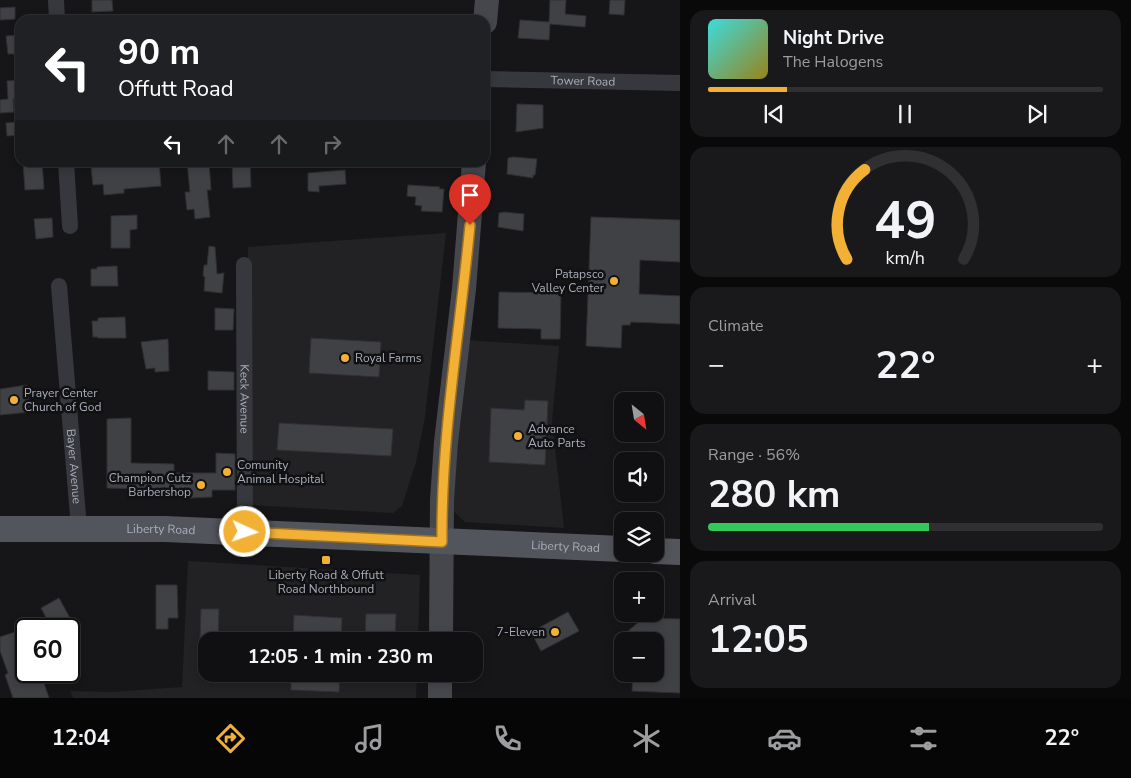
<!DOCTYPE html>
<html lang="en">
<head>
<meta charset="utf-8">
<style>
	body { margin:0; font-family:"Nunito Sans",sans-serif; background:#19191b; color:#f1f3f6; height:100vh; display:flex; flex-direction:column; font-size:19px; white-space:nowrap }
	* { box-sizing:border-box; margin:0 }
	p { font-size:16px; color:#9c9d9f }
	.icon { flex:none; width:28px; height:28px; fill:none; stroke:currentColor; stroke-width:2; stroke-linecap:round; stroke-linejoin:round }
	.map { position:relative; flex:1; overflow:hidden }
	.panel { display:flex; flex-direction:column; gap:10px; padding:10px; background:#09090a; width:451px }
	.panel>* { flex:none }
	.guide { position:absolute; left:15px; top:15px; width:475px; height:152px; border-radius:15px; box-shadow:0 2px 8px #0003,0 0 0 1px #303032; background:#202124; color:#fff; overflow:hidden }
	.needle { width:32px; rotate:150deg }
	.fabs { position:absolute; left:614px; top:392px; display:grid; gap:10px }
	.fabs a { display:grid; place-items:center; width:50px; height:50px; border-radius:10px; background:#101012; box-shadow:0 2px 8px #0003,0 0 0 1px #303032; font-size:25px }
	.speed { position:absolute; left:15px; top:618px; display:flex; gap:10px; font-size:25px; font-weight:700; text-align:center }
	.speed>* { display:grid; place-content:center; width:65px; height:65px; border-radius:50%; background:#101012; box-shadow:0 2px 8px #0003,0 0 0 1px #303032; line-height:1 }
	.speed .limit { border:2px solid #111; border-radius:8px; background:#fff; color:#111 }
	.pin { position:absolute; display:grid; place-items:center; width:42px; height:42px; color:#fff; margin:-51px -21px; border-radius:50% 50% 50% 0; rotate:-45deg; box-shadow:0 0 5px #0007 }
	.pin .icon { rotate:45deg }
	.me { position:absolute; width:55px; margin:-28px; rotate:93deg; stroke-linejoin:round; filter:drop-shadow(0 0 4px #0008) }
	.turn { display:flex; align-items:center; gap:18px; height:105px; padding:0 20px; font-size:22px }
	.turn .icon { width:65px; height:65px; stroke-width:2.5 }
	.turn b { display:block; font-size:35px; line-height:42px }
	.lanes { display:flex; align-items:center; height:48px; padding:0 20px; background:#0003; justify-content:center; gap:25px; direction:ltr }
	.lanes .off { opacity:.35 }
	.big { font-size:38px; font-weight:700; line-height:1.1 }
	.panel .tile { flex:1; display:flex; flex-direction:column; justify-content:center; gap:8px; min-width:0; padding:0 18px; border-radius:15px; background:#19191b }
	.panel .dial { align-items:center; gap:0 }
	.dial svg { height:130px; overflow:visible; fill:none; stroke:#303032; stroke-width:7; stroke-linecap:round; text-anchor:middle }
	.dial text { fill:#f1f3f6; stroke:none }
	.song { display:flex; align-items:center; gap:15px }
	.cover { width:60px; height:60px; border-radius:8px; background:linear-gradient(135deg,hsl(180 70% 55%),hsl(50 70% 35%)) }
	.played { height:5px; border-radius:2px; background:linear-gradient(90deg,#f2b134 20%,#303032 20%) }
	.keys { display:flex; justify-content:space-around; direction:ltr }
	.heat { display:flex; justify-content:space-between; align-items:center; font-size:28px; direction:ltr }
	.charge { height:8px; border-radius:4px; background:linear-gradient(90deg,#34c759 56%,#303032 0) }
	.trip { position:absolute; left:198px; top:632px; width:285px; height:50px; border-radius:15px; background:#101012; box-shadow:0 2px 8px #0003,0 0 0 1px #303032; font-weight:700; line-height:50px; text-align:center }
	.tabs { display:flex; height:80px; justify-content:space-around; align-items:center; background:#060607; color:#9c9d9f }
	.tabs .icon { width:35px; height:35px }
	.tabs .current { color:#f2b134 }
	.tabs b { font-size:22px; color:#f1f3f6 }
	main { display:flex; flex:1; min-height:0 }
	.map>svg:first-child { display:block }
	.built { fill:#222225 }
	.building { fill:#404145; stroke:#303034 }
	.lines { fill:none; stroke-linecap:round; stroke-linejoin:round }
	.street { stroke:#37383d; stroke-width:16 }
	.secondary { stroke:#45474d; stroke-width:24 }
	.primary { stroke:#53555c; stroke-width:26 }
	.route-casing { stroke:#9d7322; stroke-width:12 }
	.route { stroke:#f2b134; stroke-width:9 }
	.poi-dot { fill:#f2b134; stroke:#111113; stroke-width:2 }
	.labels { text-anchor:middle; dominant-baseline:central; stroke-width:5; stroke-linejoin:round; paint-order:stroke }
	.street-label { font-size:12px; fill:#a8adb8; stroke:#111113 }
	.poi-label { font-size:12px; fill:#a8adb8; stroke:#111113; text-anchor:start }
</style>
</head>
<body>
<main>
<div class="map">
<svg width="680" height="698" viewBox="0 0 680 698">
	<rect width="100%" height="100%" fill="#161618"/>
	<path class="built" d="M446,233L425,417L416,462L402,506L393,513L248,505V247Z
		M464,340L559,346L552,422L564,528L465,522L451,509Z
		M188,561L420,575L418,641H206V674H417L416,698H73L70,691L112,692L182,687Z"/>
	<path class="building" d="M92,0H112L113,11L92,12Z
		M550,0H566L565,14L586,16L585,27L550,24L549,40L518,38L520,20L549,22Z
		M610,0H625L624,15L609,14Z
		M15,7V19L0,20V8Z
		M20,35V54H8L6,36Z
		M20,80V99H13L14,112L0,113V100L8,99L7,81Z
		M517,104L543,105V128L516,132Z
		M20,122V135L7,136L6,123Z
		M513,157L537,159L535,175H533V178L507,174L508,158Z
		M23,162H42L44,189L25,190Z
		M109,162H159L161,186L124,189V193L104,195L103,184L93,185L91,167L109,165Z
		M187,162H209L211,190H207L210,217L195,219L194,209L187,210L185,192H190Z
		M232,162H250L251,187L233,188Z
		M345,170L346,184L319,186V192L308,191V173Z
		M408,185L440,187L439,189H444L442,212L421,211L422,206L415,205L416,197L407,196Z
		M504,212L524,214L523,231L498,227L499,213Z
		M137,215V229L130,230V248H111V216Z
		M591,217L680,220V262L640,260L639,294L680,296V324L631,322L630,325H622L621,348L586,346Z
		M52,218L53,237L36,239L34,219Z
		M209,246L215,247L217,274L224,273L222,293L204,291L205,277L203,276L204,265H207Z
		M117,266L118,286H91V269H97V267Z
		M499,292L561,293L560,339H541V329L498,328Z
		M215,308L234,309L233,330H215Z
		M125,317L126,338H98V337H93L92,321H98V318Z
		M311,338L381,342L379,377L309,373Z
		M168,339L169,371L155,372V368L146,369L141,342Z
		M208,371L234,372V390H208Z
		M27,385L30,412L0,415V389Z
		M525,400L548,401L545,465L489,462L491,408L524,410Z
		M131,418V463L174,464V473H216V453L235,454V490H212V497L190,498V490L107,488V419Z
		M279,423L393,429L391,456L277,450Z
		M156,585H177L178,618H168V629H156Z
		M59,598L76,629H52L41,608Z
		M201,609H219L218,641H200Z
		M568,612L579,631L541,651L531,632Z
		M366,614H396L395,641H365Z
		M294,615L342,618L341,641H293Z
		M644,618L680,619V693L632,691L633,674H655V641H629V630Z
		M18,631L26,654V671H40L49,698H13L5,675L8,673L0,651V637Z
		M291,674H340L339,692L291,690Z"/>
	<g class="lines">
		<g class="street">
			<path d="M56,0L57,20"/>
			<path id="s1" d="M485,79L680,83"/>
			<path d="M66,162L70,226"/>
			<path id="s2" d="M244,265L245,532"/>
			<path id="s3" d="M59,286L79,528"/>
		</g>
		<path class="secondary" d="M485,22L487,0
			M441,641L442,500L446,442L464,289L474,162
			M440,698V674"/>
		<g class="primary">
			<path id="s4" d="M0,529H165L622,549"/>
			<path d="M655,551L680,552"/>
		</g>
	</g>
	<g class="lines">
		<g class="route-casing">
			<path id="route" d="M245,532L442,542C441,435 460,331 470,225"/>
		</g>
		<use href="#route" class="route"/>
	</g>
	<g class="poi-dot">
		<circle cx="614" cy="281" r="5"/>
		<circle cx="345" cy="358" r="5"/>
		<circle cx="14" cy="400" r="5"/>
		<circle cx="518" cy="436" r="5"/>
		<circle cx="227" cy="472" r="5"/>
		<circle cx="201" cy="485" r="5"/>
		<rect x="321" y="555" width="10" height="10" rx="2.5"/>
		<circle cx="555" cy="632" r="5"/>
	</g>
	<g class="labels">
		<g class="street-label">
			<text stroke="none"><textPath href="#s1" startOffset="98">Tower Road</textPath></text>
			<text stroke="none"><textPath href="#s2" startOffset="134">Keck Avenue</textPath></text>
			<text stroke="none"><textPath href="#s3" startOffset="181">Bayer Avenue</textPath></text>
			<text stroke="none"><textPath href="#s4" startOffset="161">Liberty Road</textPath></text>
			<text stroke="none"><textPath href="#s4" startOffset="566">Liberty Road</textPath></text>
		</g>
		<g class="poi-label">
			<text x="604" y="274" text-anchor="end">Patapsco<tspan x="604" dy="14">Valley Center</tspan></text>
			<text x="355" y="358">Royal Farms</text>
			<text x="24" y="393">Prayer Center<tspan x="24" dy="14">Church of God</tspan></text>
			<text x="528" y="429">Advance<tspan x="528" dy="14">Auto Parts</tspan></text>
			<text x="237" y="465">Comunity<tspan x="237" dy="14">Animal Hospital</tspan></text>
			<text x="191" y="478" text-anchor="end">Champion Cutz<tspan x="191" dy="14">Barbershop</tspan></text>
			<text x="326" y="575" text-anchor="middle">Liberty Road &amp; Offutt<tspan x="326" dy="14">Road Northbound</tspan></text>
			<text x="545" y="632" text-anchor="end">7-Eleven</text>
		</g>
	</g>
</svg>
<div class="fabs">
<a><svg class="needle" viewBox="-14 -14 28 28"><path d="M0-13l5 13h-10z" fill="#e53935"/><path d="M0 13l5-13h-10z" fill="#9c9d9f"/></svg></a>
<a><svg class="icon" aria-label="sound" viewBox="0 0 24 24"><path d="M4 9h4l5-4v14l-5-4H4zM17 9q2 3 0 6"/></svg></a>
<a><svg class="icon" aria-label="layers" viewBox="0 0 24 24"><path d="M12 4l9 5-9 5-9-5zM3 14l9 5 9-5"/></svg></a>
<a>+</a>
<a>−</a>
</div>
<div class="speed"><div class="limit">60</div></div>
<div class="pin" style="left:470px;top:225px;background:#d93025"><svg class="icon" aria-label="arrive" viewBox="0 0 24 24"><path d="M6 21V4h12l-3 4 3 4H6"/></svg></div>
<svg class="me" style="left:245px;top:532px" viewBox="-20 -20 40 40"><circle r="17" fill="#f2b134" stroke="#fff" stroke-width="3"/><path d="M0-11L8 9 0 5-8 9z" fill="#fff"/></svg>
<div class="trip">12:05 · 1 min · 230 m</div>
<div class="guide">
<div class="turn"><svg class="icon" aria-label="left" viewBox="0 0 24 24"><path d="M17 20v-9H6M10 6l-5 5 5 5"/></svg><div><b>90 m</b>Offutt Road</div></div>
<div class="lanes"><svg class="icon" aria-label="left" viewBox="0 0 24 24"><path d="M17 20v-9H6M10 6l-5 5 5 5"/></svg><svg class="icon off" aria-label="ahead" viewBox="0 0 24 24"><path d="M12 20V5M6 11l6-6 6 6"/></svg><svg class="icon off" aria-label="ahead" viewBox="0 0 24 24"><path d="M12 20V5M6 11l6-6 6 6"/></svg><svg class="icon off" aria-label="right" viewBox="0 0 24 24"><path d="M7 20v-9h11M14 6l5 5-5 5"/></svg></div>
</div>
</div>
<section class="panel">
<div class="tile">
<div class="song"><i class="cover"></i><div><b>Night Drive</b><p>The Halogens</p></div></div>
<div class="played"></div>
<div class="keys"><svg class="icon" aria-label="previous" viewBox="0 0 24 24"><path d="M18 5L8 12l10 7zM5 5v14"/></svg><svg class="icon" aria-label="pause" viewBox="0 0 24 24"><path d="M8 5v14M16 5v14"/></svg><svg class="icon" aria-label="next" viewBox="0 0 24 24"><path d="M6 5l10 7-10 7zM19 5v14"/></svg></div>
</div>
<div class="tile dial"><svg viewBox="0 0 100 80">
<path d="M14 69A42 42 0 1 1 86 69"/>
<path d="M14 69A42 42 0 0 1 25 14" stroke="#f2b134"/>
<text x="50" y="56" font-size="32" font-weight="700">49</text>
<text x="50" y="72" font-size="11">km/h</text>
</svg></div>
<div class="tile"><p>Climate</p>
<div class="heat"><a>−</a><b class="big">22°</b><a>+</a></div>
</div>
<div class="tile"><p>Range · 56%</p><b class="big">280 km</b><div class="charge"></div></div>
<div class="tile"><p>Arrival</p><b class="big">12:05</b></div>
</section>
</main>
<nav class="tabs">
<b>12:04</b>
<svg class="icon current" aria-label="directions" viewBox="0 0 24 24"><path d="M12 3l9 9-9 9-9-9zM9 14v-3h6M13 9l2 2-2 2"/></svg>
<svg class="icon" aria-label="music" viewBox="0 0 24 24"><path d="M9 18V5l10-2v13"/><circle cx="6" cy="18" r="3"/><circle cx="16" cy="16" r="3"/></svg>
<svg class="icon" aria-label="phone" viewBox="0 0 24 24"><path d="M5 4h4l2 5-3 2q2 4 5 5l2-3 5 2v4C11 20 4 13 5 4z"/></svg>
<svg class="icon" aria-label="climate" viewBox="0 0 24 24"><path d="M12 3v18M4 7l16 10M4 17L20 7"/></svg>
<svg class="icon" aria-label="car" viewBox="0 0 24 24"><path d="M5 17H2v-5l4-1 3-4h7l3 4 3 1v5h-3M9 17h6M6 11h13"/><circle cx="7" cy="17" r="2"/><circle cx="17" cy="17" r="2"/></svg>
<svg class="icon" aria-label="filters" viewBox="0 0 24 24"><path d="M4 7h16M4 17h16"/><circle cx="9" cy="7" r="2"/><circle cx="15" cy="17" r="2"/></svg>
<b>22°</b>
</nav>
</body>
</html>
